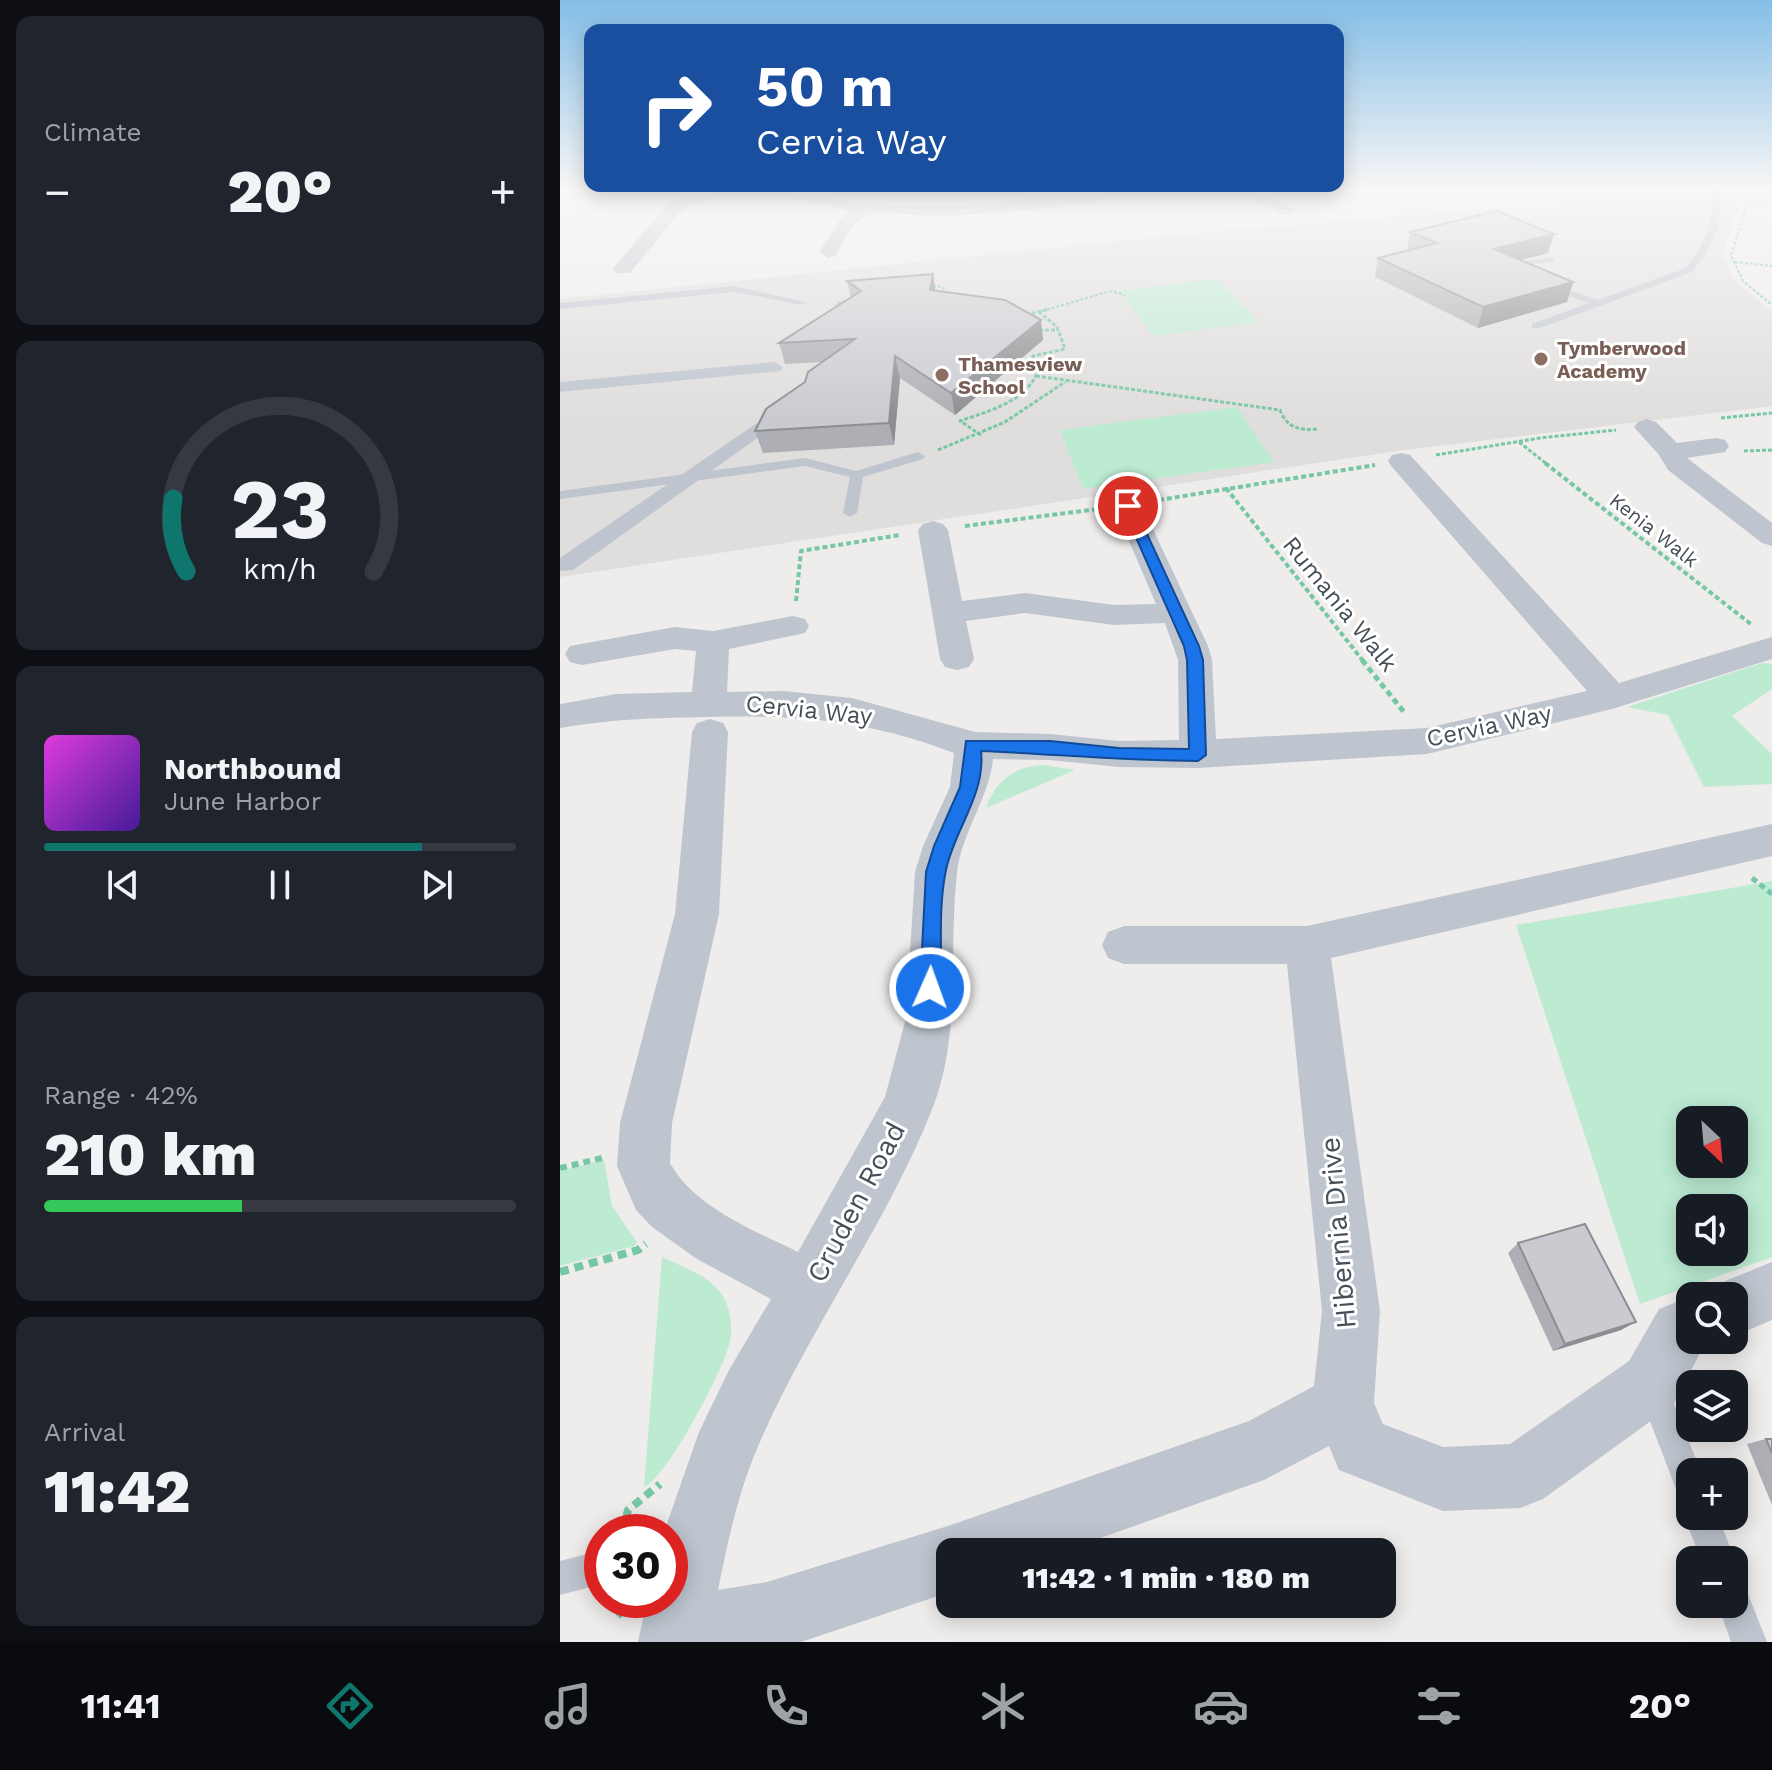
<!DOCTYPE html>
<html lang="en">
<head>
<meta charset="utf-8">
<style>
	body { margin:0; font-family:"Work Sans",sans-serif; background:#20242c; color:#f1f3f6; height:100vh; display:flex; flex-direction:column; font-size:30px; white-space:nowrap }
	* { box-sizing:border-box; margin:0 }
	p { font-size:26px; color:#9ea1a6 }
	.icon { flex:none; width:44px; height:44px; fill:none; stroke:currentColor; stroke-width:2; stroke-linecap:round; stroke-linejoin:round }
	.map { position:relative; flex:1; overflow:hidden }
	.panel { display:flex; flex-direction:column; gap:16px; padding:16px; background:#0d0f14; width:560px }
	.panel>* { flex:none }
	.hud { position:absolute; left:24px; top:24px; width:760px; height:168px; border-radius:16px; box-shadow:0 4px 20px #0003; background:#1a4fa0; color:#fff; overflow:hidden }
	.needle { width:52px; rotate:154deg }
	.tools { position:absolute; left:1116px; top:1106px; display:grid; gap:16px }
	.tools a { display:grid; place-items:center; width:72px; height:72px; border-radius:16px; background:#171b24; box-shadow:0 4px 20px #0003; font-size:40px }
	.speed { position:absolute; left:24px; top:1514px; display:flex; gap:16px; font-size:40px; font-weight:700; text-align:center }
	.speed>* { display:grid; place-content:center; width:104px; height:104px; border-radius:50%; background:#171b24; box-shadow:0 4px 20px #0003; line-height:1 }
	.speed .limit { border:12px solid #d22; background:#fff; color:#111 }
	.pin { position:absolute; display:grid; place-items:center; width:68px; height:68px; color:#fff; margin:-34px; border:4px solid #fff; border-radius:50%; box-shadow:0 2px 8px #0007 }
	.me { position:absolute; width:88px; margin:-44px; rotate:2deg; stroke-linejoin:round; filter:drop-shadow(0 0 6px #0008) }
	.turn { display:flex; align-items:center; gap:28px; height:168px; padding:0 40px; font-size:36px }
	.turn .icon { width:104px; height:104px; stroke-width:2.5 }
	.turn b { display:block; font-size:56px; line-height:68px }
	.big { font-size:60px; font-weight:800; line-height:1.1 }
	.panel .card { flex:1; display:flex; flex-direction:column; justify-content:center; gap:12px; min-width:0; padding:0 28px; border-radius:16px; background:#20242c }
	.panel .dial { align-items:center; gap:0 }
	.dial svg { height:208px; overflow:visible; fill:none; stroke:#363941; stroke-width:7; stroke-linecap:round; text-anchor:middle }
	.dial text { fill:#f1f3f6; stroke:none }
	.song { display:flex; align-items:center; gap:24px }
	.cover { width:96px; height:96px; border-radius:12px; background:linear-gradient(135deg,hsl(300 70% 55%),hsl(260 70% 35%)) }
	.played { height:8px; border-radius:4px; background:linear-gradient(90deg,#0f766e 80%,#363941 80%) }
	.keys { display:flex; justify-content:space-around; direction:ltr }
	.heat { display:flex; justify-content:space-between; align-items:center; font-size:44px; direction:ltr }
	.charge { height:12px; border-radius:6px; background:linear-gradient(90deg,#34c759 42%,#363941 0) }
	.trip { position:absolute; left:376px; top:1538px; width:460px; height:80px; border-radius:16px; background:#171b24; box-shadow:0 4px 20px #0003; font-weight:800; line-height:80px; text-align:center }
	.menu { display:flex; height:128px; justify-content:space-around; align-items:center; background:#090b0e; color:#9ea1a6 }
	.menu .icon { width:56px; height:56px }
	.menu .on { color:#0f766e }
	.menu b { font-size:36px; color:#f1f3f6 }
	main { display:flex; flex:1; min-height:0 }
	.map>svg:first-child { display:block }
	.education { fill:#e0dddd }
	.green { fill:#bcebd2; fill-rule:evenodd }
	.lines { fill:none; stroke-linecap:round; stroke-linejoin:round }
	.path-far5 { stroke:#76c7a5; stroke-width:2; stroke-dasharray:3 2; stroke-linecap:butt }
	.path-far4 { stroke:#76c7a5; stroke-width:3; stroke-dasharray:4 2; stroke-linecap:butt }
	.path-far3 { stroke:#76c7a5; stroke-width:4; stroke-dasharray:5 3; stroke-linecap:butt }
	.path-far2 { stroke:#76c7a5; stroke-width:5; stroke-dasharray:6 4; stroke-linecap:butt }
	.path-far1 { stroke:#76c7a5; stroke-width:6; stroke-dasharray:7 5; stroke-linecap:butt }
	.path { stroke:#76c7a5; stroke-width:8; stroke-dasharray:9 6; stroke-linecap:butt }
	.service { fill:#bec5ce; fill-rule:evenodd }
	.pedestrian { fill:#bec5ce; fill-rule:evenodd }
	.minor { fill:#bec5ce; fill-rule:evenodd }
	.wall { fill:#aeafb4 }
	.shaded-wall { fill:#8d8e92 }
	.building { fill:#cacbd1; stroke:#8d8e92; stroke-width:2 }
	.route { fill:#1a73e8; stroke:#114b97; stroke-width:2 }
	.education-dot { fill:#8d6e63; stroke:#fff; stroke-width:3 }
	.labels { text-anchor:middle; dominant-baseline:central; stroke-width:6; stroke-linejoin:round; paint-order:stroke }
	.far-education-label { font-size:20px; font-weight:bold; fill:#785e54; stroke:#fff; text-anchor:start }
	.far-street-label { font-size:20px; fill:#464e58; stroke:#fff }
	.street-label { font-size:24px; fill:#464e58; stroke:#fff }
	.near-street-label { font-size:28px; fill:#464e58; stroke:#fff }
</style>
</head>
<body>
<main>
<section class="panel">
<div class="card"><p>Climate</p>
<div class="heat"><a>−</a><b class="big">20°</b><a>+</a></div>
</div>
<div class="card dial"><svg viewBox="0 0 100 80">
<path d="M14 69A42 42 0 1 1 86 69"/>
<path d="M14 69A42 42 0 0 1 9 41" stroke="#0f766e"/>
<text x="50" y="56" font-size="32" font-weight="700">23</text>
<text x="50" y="72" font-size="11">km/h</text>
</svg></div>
<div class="card">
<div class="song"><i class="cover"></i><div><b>Northbound</b><p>June Harbor</p></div></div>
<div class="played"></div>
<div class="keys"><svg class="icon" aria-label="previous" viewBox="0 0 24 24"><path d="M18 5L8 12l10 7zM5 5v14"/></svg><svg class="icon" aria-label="pause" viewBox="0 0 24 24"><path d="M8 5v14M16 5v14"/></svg><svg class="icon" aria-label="next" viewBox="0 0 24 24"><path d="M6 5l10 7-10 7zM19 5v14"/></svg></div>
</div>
<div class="card"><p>Range · 42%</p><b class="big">210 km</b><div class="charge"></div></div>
<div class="card"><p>Arrival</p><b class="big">11:42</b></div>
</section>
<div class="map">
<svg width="1212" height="1642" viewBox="0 0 1212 1642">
	<rect width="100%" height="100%" fill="#efecec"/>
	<path class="education" d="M1144,197L1179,204L1162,256L1175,281L1212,312V406L837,451L0,577V299L630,234L889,212Z"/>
	<path class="green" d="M658,279L699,322L593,336L559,291Z
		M677,407L714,462L523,489L500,430Z
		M1202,663L1212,664V689L1172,716L1212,754V784L1144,787L1108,715L1067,707Z
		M484,765L515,770L426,808C436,780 455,766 484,765Z
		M1212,881V1257L1080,1304L956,925ZM1174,1120V1164H1130V1120ZM1130,1208H1174V1252H1130Z
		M44,1160L52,1206L77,1242L74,1246L0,1266V1171Z
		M102,1257C125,1268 155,1277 166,1302C171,1314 173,1333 169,1345C162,1372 107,1478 84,1487Z"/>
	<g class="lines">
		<path class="path-far5" d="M1212,201L1187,204L1171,256L1183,281L1212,305
			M1175,262L1212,266
			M368,284L382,287L390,296
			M272,311L278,303L292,299
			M482,311L551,291L565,295"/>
		<path class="path-far4" d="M271,312L274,309
			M466,315L489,309
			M479,330H499
			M476,376L720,410C727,428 740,431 758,429
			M1161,418L1212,413
			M421,435L400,421C428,411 463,403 477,374L469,364L473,356L505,349L497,327L479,312
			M959,442L988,465
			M378,450L445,422L505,382
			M1184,451L1212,450
			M876,455L980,438L1056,430"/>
		<path class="path-far3" d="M985,463L1192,625
			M666,488L804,662
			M599,500L815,465
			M405,526L538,509
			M236,601L241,551L340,535"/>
		<path class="path-far2" d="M802,660L844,712
			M1192,878L1212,894"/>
		<path class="path-far1" d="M0,1168L42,1158"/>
		<path class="path" d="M0,1272L78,1250L86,1244
			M63,1532L68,1510L100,1484
			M48,1601L63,1616"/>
		<path class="service" d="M1148,189H1156L1161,208L1157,231L1146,254L1132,272L980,328H972V324L1029,303L952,277L961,261L994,257V261L967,265L961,274L1038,300L1126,268L1137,254L1148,231L1152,208Z
			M174,286L246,302L241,305L174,292L0,309V303Z
			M358,452L365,456L363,459L303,477L297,513L290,517L283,513L290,477L245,466L0,499V491L245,458L296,471Z
			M1092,1372L1103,1376L1141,1472H1130V1502L1119,1497L1077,1387L1081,1376Z
			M1129,1504L1130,1516H1158L1175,1560L1174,1562L1141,1560L1124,1516Z
			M42,1550V1584L0,1595V1561Z
			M1174,1584L1186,1589L1207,1642H1171L1158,1604H1174Z"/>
		<path class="pedestrian" d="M214,362L223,367L220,371L0,392V382Z
			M229,401L238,407L235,411L13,570L0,571V558Z"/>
		<path class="minor" d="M154,189H180L178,192L130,206L119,213L70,273H56L53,269L56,265L107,205L118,198Z
			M197,189C229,188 261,197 293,202C323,205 354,206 384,206C449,205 514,187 578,189C560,206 403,216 371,216C357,216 321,210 310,214C292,220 284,242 275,256L268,258L259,252L282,217L291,211L199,192Z
			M678,189H698L736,210L727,215L721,214Z
			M1087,419L1096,422L1117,443L1156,438L1165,440L1169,446L1165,452L1127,458L1212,523V546L1202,543L1108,470L1099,455L1074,427L1078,422Z
			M841,453L850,455L1059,683L1212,637V659L1052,709L867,754L638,768L559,767L490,760L433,759C429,799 401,833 397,873C388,952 402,1031 373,1107C325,1229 244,1335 194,1456C177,1498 167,1545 158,1590L207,1582L391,1525L689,1421L754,1386L762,1311L727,964H564L548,958L542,945L548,932L564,926H747L1212,824V856L771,958L820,1311L814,1403L823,1424L883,1447L950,1444L1069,1361L1099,1309L1130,1297V1340H1154L1151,1347L1141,1351L1113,1405L983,1499L960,1508L883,1511L779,1470L769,1446L704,1480L501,1552H390V1592L241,1642H78L87,1600H110V1532H104L139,1432L169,1370L211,1299L137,1259L92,1227L76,1210L57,1166L60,1123L115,914L132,732L137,723L150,719L163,723L168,732L159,914L112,1123L110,1163C134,1207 195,1231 238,1252L325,1097L346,1018L355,872L363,846L390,787L394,753C308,720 238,715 147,717C94,718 52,719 0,728V704L56,694L132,692L136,651L115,649L22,665L10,662L5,654L10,646L115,627L153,631L233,616L245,619L249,626L245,633L169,649L167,692L223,691L292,698L415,732L490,734L559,741L619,740L618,660L605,623L554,625L465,613L406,621L414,659L409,667L397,670L385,667L380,659L358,530L363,524L373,521L383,524L388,530L402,601L465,593L554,605L596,604L554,506L558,500L568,498L578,500L582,506L648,646L652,660L656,739L867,728L1027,691L832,467L828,461L832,455Z
			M1212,1262V1320L1174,1336V1296H1149L1153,1286Z"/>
	</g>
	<path class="wall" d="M850,232L988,253L961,260L1013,282L1007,302L918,328L815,277L818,258L847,250Z
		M287,281L376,291L483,340L395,415L340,378L334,445L203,453L195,431L245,382L263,362L225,364L219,343L291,297Z
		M958,1243L1061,1330L993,1351L948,1253Z
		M1206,1439H1212V1505L1187,1444Z"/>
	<path class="shaded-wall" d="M994,234L988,253L930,268L934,249Z
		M373,274L376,294L370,290Z
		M1013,282L1007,302L918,328L923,307Z
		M481,320L483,340L395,415L391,393Z
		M335,356L340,378L334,445L329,423Z
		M1076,1322L1061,1330L993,1351L1005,1344Z"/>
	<path class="building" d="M936,211L994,234L934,249L1013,282L923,307L818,258L877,243L850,232Z
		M373,274L370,290L445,300L481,320L391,393L335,356L329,423L195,431L206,409L245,382L248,372L295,339L219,343L301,291L287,281Z
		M1025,1224L1076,1322L1005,1344L958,1243Z
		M1206,1439H1212V1453Z"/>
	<linearGradient id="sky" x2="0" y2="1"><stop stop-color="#83bee7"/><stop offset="0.45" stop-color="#f8f6f6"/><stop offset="1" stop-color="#f8f6f6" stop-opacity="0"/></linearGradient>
	<rect width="1212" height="419" fill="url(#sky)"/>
	<path class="route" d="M563,503L574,506L639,646L643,660L646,755L638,761C565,761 494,754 421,751C426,794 394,830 386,870C378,907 382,950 381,988L378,995L370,998L363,995L360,988L366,872L374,846L400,787L406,741H490L559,748L629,749L627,660L624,646L562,506Z"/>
	<g class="education-dot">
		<circle cx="981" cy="359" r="8"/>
		<circle cx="382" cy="375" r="8"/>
	</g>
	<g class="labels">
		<g class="far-education-label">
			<text x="997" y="348">Tymberwood<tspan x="997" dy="23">Academy</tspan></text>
			<text x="398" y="364">Thamesview<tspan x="398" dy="23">School</tspan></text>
		</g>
		<g class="far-street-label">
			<text transform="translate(1094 530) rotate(38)">Kenia Walk</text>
		</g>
		<g class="street-label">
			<text transform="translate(780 604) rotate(51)">Rumania Walk</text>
			<text transform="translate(249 710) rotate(6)">Cervia Way</text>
			<text transform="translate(929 726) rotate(-12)">Cervia Way</text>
		</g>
		<g class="near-street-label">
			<text transform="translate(296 1202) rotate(-62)">Cruden Road</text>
			<text transform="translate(778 1233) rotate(-95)">Hibernia Drive</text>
		</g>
	</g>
</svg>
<div class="tools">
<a><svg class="needle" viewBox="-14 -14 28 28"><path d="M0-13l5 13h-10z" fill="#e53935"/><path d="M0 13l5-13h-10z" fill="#9ea1a6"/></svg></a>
<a><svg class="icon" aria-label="sound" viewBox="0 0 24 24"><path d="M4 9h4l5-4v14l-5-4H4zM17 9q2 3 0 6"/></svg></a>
<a><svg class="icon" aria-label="search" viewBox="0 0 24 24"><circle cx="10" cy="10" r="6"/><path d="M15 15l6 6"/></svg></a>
<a><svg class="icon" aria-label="layers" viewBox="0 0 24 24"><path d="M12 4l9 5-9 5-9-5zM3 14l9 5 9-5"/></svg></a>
<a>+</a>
<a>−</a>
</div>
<div class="speed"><div class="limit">30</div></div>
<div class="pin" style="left:568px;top:506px;background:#d93025"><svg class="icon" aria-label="arrive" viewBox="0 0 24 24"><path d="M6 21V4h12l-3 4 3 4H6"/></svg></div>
<svg class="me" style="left:370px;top:988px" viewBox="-20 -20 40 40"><circle r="17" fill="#1a73e8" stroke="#fff" stroke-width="3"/><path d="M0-11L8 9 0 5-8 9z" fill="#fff"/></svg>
<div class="trip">11:42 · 1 min · 180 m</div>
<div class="hud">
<div class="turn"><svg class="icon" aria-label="right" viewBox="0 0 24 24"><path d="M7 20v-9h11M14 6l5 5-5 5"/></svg><div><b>50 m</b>Cervia Way</div></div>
</div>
</div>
</main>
<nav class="menu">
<b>11:41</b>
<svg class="icon on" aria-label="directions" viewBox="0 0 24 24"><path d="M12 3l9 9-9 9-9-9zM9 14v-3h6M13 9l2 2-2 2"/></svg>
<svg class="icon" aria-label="music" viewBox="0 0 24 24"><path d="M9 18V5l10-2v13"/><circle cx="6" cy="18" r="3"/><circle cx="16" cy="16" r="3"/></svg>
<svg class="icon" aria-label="phone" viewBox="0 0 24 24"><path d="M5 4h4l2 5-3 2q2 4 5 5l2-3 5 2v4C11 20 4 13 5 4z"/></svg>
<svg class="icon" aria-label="climate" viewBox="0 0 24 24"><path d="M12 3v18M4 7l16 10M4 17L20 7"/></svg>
<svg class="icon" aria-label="car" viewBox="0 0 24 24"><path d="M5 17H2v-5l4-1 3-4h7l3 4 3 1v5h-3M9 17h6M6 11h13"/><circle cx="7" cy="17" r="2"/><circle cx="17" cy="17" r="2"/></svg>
<svg class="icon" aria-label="filters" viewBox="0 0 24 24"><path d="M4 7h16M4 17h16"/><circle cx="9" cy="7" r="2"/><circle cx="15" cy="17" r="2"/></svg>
<b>20°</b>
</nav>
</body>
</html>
